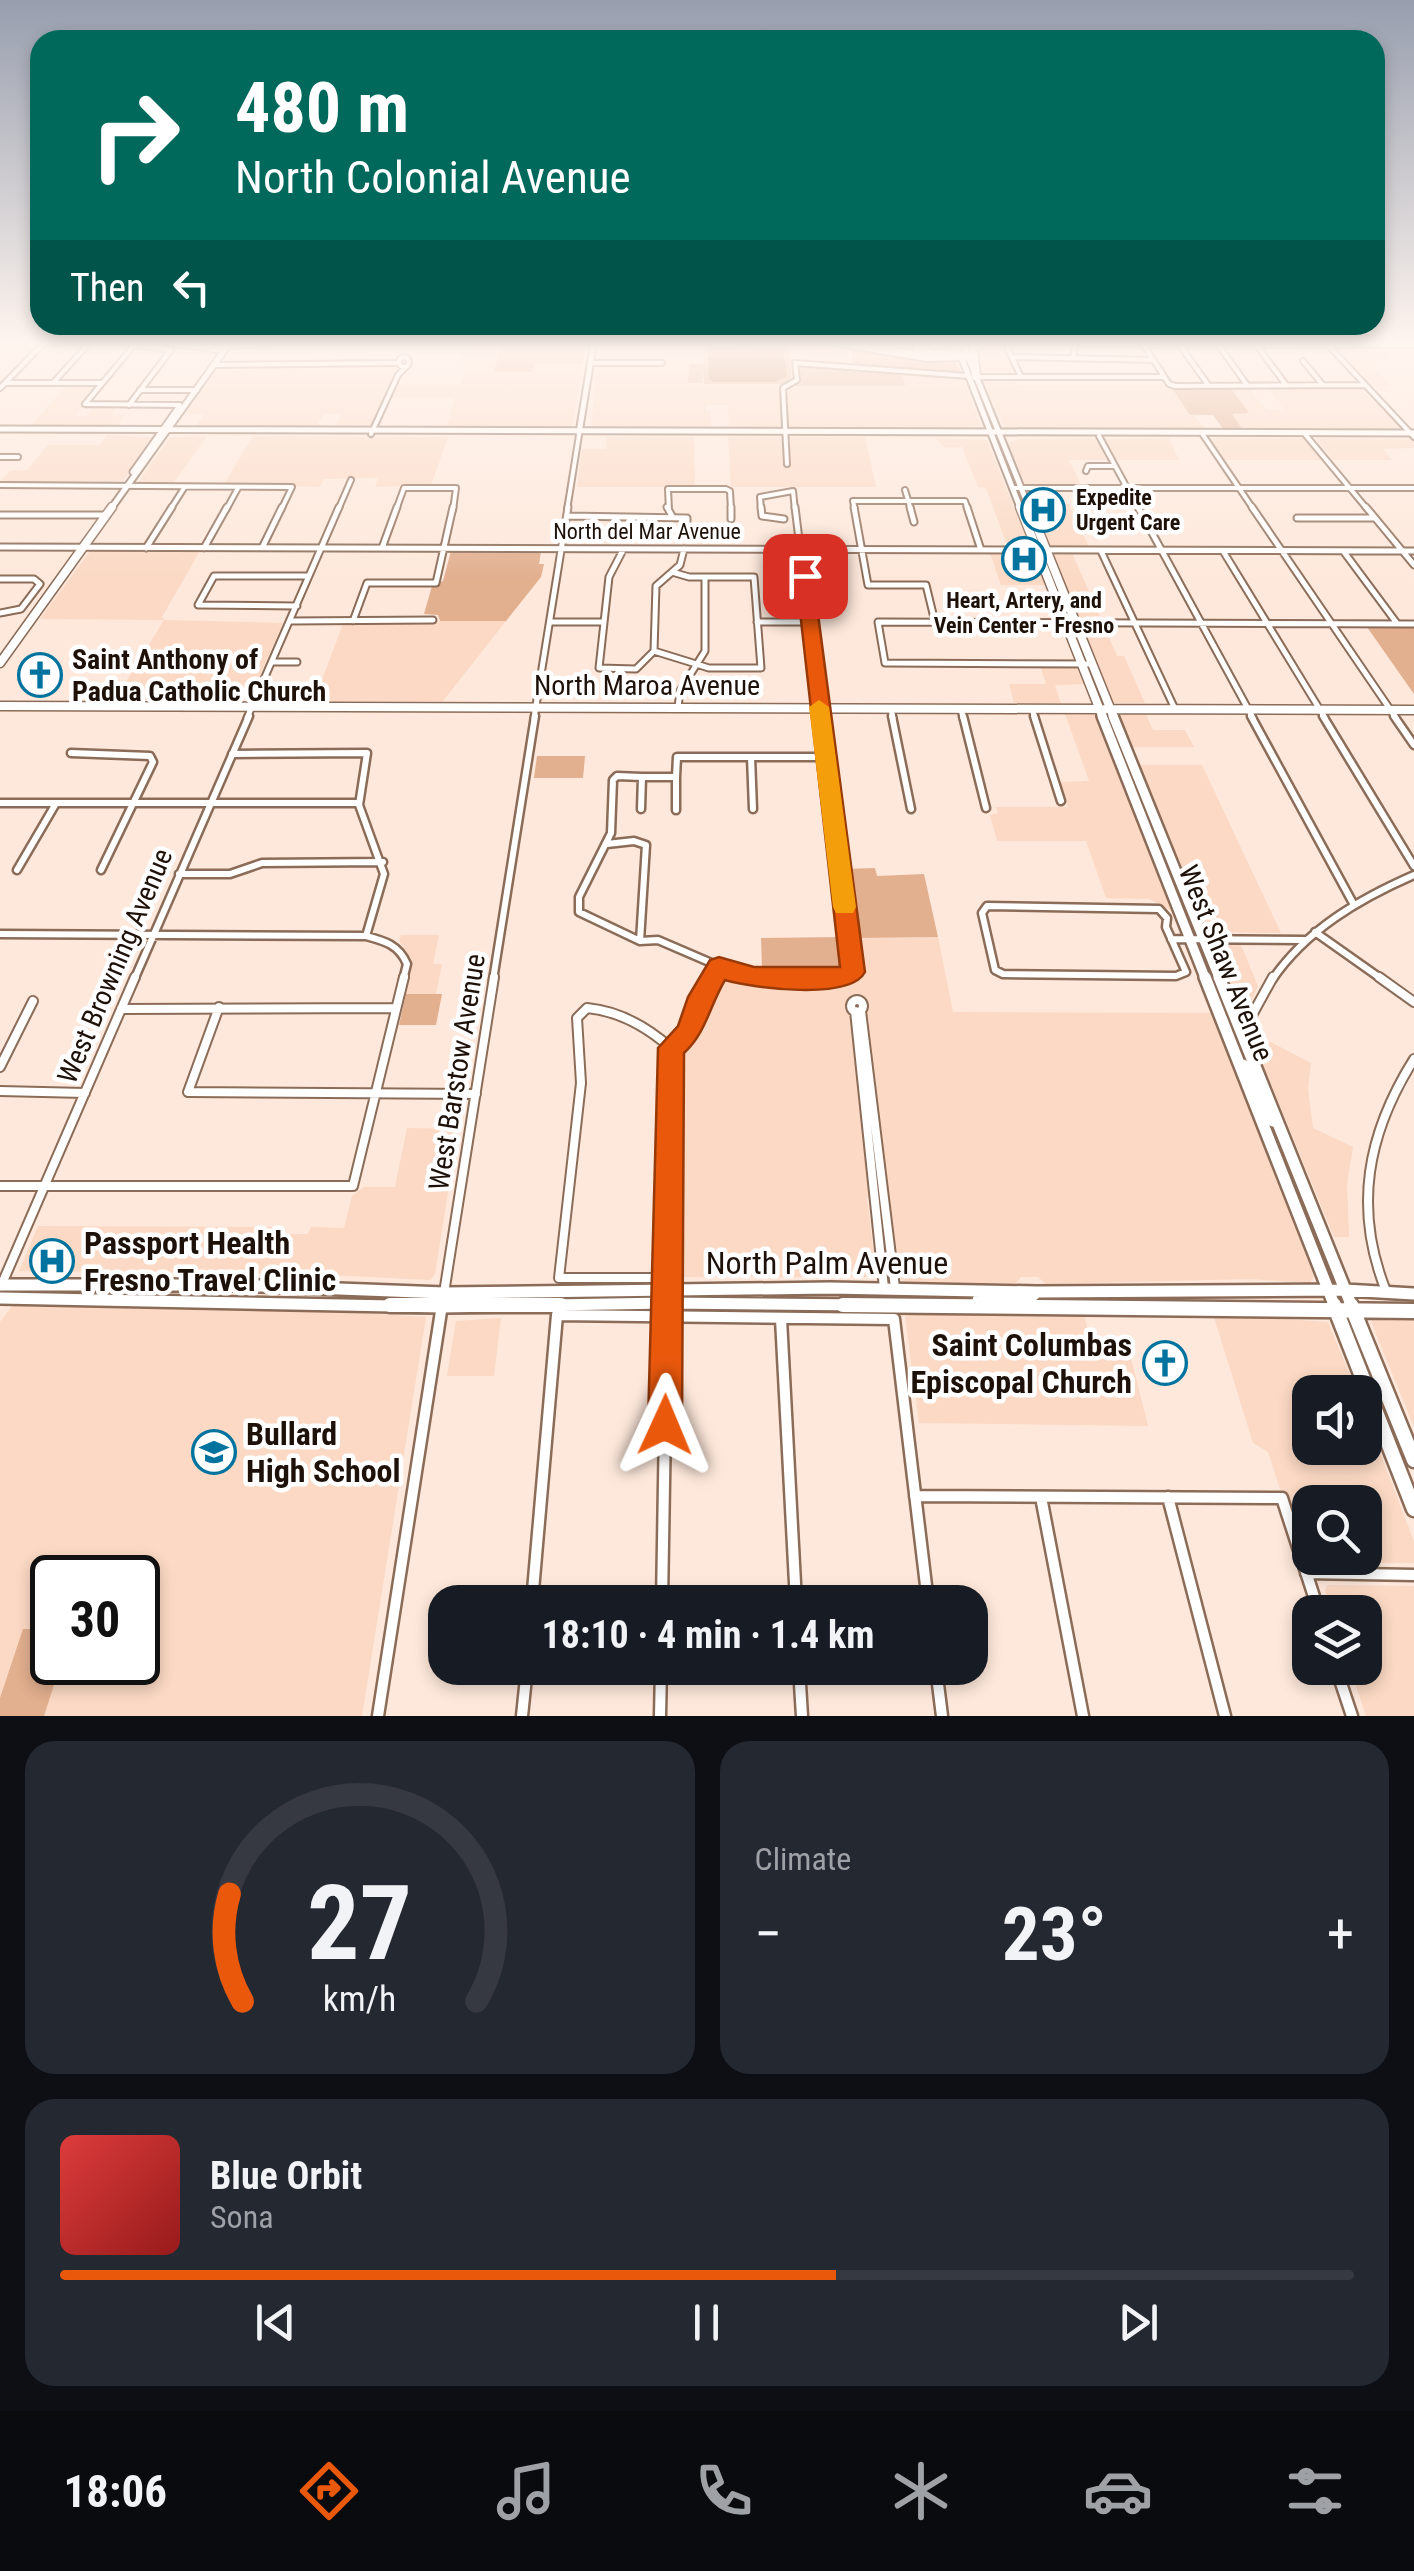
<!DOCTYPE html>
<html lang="en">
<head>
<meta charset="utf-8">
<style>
	body { margin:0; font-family:"Roboto Condensed",sans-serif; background:#242831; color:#f1f3f6; height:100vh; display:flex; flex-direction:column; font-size:38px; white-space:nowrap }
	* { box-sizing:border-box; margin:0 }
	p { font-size:32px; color:#9ea1a6 }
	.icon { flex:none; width:55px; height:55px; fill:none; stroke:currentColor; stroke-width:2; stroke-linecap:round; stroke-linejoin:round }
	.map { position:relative; height:1716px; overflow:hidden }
	.drawer { display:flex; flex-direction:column; gap:25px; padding:25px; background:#0d0f14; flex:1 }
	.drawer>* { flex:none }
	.guide { position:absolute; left:30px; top:30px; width:1355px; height:305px; border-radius:30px; box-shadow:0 5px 15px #0003; background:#00695c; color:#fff; overflow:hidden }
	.buttons { position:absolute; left:1292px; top:1375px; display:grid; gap:20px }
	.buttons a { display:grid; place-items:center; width:90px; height:90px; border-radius:20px; background:#171b24; box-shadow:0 5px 15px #0003; font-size:50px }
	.speed { position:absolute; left:30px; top:1555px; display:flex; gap:20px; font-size:50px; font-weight:700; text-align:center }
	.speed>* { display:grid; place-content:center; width:130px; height:130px; border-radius:50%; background:#171b24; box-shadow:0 5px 15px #0003; line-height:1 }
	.speed .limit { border:5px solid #111; border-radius:15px; background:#fff; color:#111 }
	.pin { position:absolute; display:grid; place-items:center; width:85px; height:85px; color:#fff; margin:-42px; border-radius:20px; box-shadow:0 5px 15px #0006 }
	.me { position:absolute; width:110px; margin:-55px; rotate:1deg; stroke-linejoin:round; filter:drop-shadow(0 0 8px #0008) }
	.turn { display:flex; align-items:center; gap:35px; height:210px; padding:0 40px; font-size:45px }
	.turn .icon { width:130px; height:130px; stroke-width:2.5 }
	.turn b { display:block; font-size:70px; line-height:85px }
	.then { display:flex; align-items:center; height:95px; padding:0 40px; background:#0003; gap:20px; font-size:38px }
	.big { font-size:75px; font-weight:700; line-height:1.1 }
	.drawer .tile { flex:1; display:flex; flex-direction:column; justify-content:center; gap:15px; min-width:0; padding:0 35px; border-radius:30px; background:#242831 }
	.drawer .dial { align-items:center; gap:0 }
	.dial svg { height:260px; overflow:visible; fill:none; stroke:#363941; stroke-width:7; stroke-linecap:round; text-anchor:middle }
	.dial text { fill:#f1f3f6; stroke:none }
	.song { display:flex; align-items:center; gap:30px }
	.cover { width:120px; height:120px; border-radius:15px; background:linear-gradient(135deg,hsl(0 70% 55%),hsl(0 70% 35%)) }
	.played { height:10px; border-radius:5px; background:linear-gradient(90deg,#ea580c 60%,#363941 60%) }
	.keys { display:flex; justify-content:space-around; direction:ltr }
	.heat { display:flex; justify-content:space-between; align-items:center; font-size:55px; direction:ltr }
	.drawer .tiles { flex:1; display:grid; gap:25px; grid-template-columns:1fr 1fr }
	.tile:last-child { grid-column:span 2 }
	.trip { position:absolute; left:428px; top:1585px; width:560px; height:100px; border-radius:30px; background:#171b24; box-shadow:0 5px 15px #0003; font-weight:700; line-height:100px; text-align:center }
	.menu { display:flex; height:160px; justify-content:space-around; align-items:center; background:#090b0e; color:#9ea1a6 }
	.menu .icon { width:70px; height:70px }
	.menu .current { color:#ea580c }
	.menu b { font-size:45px; color:#f1f3f6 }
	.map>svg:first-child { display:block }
	.built { fill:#fbd9c4; fill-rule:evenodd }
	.green { fill:#e2af8f }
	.water { fill:#be7e56 }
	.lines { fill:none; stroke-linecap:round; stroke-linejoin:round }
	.minor-far4-casing { stroke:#8b6c58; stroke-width:8 }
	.minor-far3-casing { stroke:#8b6c58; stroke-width:9 }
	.minor-far2-casing { stroke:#8b6c58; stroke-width:11 }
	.minor-far1-casing { stroke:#8b6c58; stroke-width:12 }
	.minor-casing { stroke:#8b6c58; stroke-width:15 }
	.major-far4-casing { stroke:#8b6c58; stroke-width:9 }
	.major-far3-casing { stroke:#8b6c58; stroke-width:11 }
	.major-far2-casing { stroke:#8b6c58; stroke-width:14 }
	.major-far1-casing { stroke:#8b6c58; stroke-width:16 }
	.major-casing { stroke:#8b6c58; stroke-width:19 }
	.highway-casing { stroke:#8b6c58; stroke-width:11 }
	.minor-far4 { stroke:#fff; stroke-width:4 }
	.minor-far3 { stroke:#fff; stroke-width:5 }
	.minor-far2 { stroke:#fff; stroke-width:6 }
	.minor-far1 { stroke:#fff; stroke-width:8 }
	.minor { stroke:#fff; stroke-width:10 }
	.major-far4 { stroke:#fff; stroke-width:5 }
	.major-far3 { stroke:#fff; stroke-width:8 }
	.major-far2 { stroke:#fff; stroke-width:9 }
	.major-far1 { stroke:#fff; stroke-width:11 }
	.major { stroke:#fff; stroke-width:14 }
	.highway { stroke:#fff; stroke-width:8 }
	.route { fill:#ea580c; stroke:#983908; stroke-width:2.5 }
	.slow { fill:#f59e0b }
	.labels { text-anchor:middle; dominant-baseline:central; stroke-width:9; stroke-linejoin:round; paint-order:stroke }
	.far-poi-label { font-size:22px; font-weight:bold; fill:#1d1109; stroke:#fff; text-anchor:start }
	.far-street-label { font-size:22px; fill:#1d1109; stroke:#fff }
	.poi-label { font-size:28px; font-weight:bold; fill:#1d1109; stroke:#fff; text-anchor:start }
	.street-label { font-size:28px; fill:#1d1109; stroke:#fff }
	.near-poi-label { font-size:32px; font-weight:bold; fill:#1d1109; stroke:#fff; text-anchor:start }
	.near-street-label { font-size:32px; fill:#1d1109; stroke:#fff }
</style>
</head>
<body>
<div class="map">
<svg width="1414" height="1716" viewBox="0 0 1414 1716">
	<rect width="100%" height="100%" fill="#fee8db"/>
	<path class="built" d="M474,343H502L494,371L534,364H583L572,427L446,428L455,398H392L398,384H460L466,367L458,363L462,353L470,352Z
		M601,343H704V384H782V427L729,429L728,405H706V411H711V429L591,428L597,365L668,363L662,360L599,361Z
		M788,343L852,348L850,369L790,365Z
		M987,344L1004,345L1017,373H980L976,351Z
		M1414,346V353H1384L1389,360H1375L1381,367L1373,368L1390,386H1372L1335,347Z
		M218,366L400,367L374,428L335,429L341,414H325L317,424L323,425L321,429L195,428L204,414H185Z
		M902,373L964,378L981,426L921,430L788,427V386H904Z
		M1014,378L1018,385H1168L1207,430L1005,428L982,379Z
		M67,385H96L76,416H86L94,407H117L111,415H125L116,427H30Z
		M1358,386L1401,429L1243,430L1231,413H1248L1230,387H1249L1266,409L1284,410L1267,387Z
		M107,435L153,437L123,481L0,482L10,471L27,470L48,445H99Z
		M207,436L172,485L137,484L170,437Z
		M253,436L448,437L431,485L375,487L378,478L324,479L320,487L224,484Z
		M607,437H694L695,487H577L582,449H606Z
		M728,437H865L876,487H731Z
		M935,438L987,440L1030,548H1008L986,488L978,487L962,447H944Z
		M1096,438L1108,460H1069L1081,485L1025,484L1008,443L1017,439Z
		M1169,438L1179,460H1116L1104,439Z
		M1210,438H1306L1323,460H1225Z
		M1315,438L1409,439L1414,442V448L1383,449L1392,460H1333Z
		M1025,490H1042L1049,504H1069L1089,547L1049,546Z
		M90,551H200L162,617L165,620L283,623L250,698L115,700L164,620L40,619Z
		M990,553L1033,554L1046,585H1001Z
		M1072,553L1101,619L1078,618L1052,554Z
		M440,621H506L443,701H314L343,624H431Z
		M1104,626L1117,656H1124L1145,703H1113L1082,628Z
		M1041,668H1077L1084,684L1055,685L1061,703H1014L1009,684H1046Z
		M1065,714L1096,715L1172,911L1149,899L1106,898L1086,841H997L990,815L998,813L996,807H1068L1060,782L1089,781Z
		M1122,715H1146L1153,730H1185L1194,747H1131L1119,718Z
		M1138,765H1202L1281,933L1207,932Z
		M401,935H439L433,964H442L436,994H406L412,960L399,941Z
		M938,937L953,1012L1212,1013L1314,1276L1310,1283L1250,1279L1046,1284L1038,1277H1021L1015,1284L904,1282L898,1275L886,1188L867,1198L876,1273L873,1277H682L679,1051L697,1036L707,1002L724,974L756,983L850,984L860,974L855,938Z
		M1216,945H1241L1258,986L1248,1009H1239L1214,949Z
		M1249,1031L1311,1063L1308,1089L1313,1128L1353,1147L1347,1184L1349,1237H1334Z
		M407,1128L458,1129L435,1274L430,1280L309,1274L19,1271L38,1226L276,1227L275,1234H308L311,1227L344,1228L352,1196L364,1187H395Z
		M12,1306L275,1308L426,1317L362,1716H0V1322ZM52,1578H138V1662H52Z
		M939,1312L1084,1313L1087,1328L1130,1354L1148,1426L919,1423L905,1316Z
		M1213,1314L1328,1322L1357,1392H1310V1448H1365V1414L1414,1541V1563H1317L1312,1558H1365V1502H1310L1309,1555L1290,1497L1280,1489L1268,1452L1253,1443Z
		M501,1318L494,1376H447L456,1321Z
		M1373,1319H1414V1427L1371,1322Z
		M1327,1585L1414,1586V1716H1366L1350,1668H1365V1612H1332L1325,1590Z"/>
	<path class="green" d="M502,343H587L583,364H535L532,372H494Z
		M704,343H788L792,380L782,384H704L703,370L702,383H688L689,364H704Z
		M852,348L920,360L956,362L962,374L852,365Z
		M797,365L902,373L905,386H788L799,381Z
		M1171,387H1230L1249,413L1232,414L1243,430H1224L1213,415H1190Z
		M451,551L541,552L539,564H544L541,577L506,621H440L438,615L424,614L432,586L443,581Z
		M1367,627H1414V694Z
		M537,756H585L583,778H534Z
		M875,868L877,876L924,874L938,937L855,938L845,869Z
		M840,937L844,970H762L761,938Z
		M406,994H442L436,1025H399Z
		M23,1629H52V1662L61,1663L44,1716H0V1698Z"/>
	<path class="water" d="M713,346L783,348L787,376L775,382H714L709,379L708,347Z"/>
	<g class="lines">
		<g class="minor-far4-casing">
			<path id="minor-far4" d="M44,343L113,342L171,350L129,405
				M1217,343L1247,385
				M1255,343L1286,385
				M1179,344L1209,386
				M1329,346L1414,437
				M1007,347L1021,377
				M399 362a5 5 0 1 1 10 0a5 5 0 1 1-10 0Z
				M1012,357L1152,360
				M1073,359L1075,344H1143
				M1303,361L1322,384
				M590,363H662
				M215,365L396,363
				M976,377H1163
				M54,382L89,343
				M5,383H102
				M1365,385L1175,386L1169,384L1143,344L1414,345
				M0,388L44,343
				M140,390H197
				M85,404L180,405
				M85,404L134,345
				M1201,432L1254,510
				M1304,433L1368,510
				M371,434L398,375L408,365
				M1099,436L1139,510
				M0,457H18
				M787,464L783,388L797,380L795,363L968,376
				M1086,471L1088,466H1114
				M0,485L292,487L281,510
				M1015,488H1414
				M905,490L911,510
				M170,510L184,488
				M226,510L238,488
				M338,510L351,480
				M396,510L404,488H456L453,510
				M567,510L579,435
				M669,510L668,489H726L730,491L731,510
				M761,510L760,497L793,491L795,510
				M855,510L853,501H965L968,510"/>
		</g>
		<g class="minor-far3-casing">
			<path id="minor-far3" d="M667,507L672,516
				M731,507V519
				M761,507L762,516L784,519
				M795,507L821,718
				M854,507L868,585H926L935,622
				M910,507L914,522
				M967,507L981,550
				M1138,507L1253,718
				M1252,507L1396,718
				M1366,507L1414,565
				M0,515H105
				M568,516L687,518V529
				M1297,518H1375
				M0,547L1414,551
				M146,548L172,507
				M204,548L227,507
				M262,548L282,507
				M382,548L397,507
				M623,550L609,577L599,668L636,669L654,651L656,586L680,565L684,549
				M1101,551L1175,709
				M1223,551L1325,718
				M1344,552L1396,622
				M0,579H34L40,584L21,609L0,613
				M297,606L198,605L214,576H309
				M290,621L433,620
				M353,621L367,583H436L453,507
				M551,622H604
				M757,622H811
				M654,651L709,668H761L754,577H689L672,572
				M272,662H297
				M1091,664L885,663L878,622L1414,624
				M678,707L680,691L705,651V577
				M891,709L893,718
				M961,709L963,718
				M1032,709L1035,718
				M247,718L339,507
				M534,718L568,507"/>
		</g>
		<g class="minor-far2-casing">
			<path id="minor-far2" d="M892,716L911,809
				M963,716L986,808
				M1034,716L1061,801
				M1251,716L1354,905
				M1323,716L1414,866
				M1394,716L1414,745
				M71,753L150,756L153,762L101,870
				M232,754L367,753L359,805L384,874L366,936
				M751,757L753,809
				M642,777L617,776L613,780L611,833L579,897V912L640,941L658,940L737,974L850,975L853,972L821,716
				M676,777V810
				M0,803H357
				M641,809L642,777H676L677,757H826
				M607,844L634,841L646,845L640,941
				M17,870L55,805
				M179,874H230L262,863L383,862
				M987,906L1159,909L1167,918L1166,927L1186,972L1176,976L1003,974L995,970L982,913Z
				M1315,932L1383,980
				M0,934L366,936C385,941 399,945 407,964L403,980
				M1171,939L1304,940
				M134,980L249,716
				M493,980L535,716
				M712,980L719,968
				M1272,980C1306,930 1359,899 1414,875"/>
		</g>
		<g class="minor-far1-casing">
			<path id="minor-far1" d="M1379,977L1414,1002
				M851 1006a6 6 0 1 1 12 0a6 6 0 1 1-12 0Z
				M219,1007L188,1092L476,1094
				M121,1009L396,1008
				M855,1011L884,1288
				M861,1011L895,1288
				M1235,1018L1251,1017L1273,977
				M0,1067L33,1001
				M0,1091L85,1093
				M0,1186H353L404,977
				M668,1278H559L581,1083L577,1018L587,1008C620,1011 647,1027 671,1048
				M1,1286L135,977
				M668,1291L671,1048L692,1022L714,977
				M1386,1291C1353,1208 1367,1134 1414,1059
				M444,1293L494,977"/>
		</g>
		<g class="minor-casing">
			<path id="minor" d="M781,1319L796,1602
				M915,1496L1282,1498L1319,1612
				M1041,1497L1083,1716
				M1168,1497L1225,1716
				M1306,1573L1414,1575
				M532,1602L557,1315L894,1319L928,1602
				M662,1602L667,1305
				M799,1668L802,1716
				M936,1668L942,1716
				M1336,1668L1352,1716
				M378,1716L442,1305
				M522,1716L527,1668
				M660,1716L661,1668"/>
		</g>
		<g class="major-far4-casing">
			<path id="major-far4" d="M955,341L1021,510
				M962,341L1030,510
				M0,429L1414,433
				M579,433L594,341
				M133,472L179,407
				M110,510L231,341"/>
		</g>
		<g class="major-far3-casing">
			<path id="major-far3" d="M1020,507L1103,718
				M1029,507L1114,718
				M0,663L112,507
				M0,706L1414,710"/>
		</g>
		<g class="major-far2-casing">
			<path id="major-far2" d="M1102,716L1206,980
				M1113,716L1220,980"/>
		</g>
		<g class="major-far1-casing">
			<path id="major-far1" d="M1205,977L1335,1307
				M1219,977L1352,1307
				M1243,1065L1273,1121
				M0,1285H234L444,1293L830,1288L1037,1292L1345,1290L1414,1294
				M0,1298L442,1307L667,1303L1077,1307
				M978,1300H1028L1037,1292"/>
		</g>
		<g class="major-casing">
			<path id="major" d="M390,1305H561
				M843,1305L1414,1311
				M1334,1305L1414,1509
				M1351,1305L1414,1460"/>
		</g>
		<g class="highway-casing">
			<path id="highway" d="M168,341L216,348L229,345
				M832,341L926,357L968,356
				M919,341L918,349L933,355L951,353L956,345
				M225,345L279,341
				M976,376L973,347L986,341"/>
		</g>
		<use href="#minor-far4" class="minor-far4"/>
		<use href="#minor-far3" class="minor-far3"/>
		<use href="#minor-far2" class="minor-far2"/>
		<use href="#minor-far1" class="minor-far1"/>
		<use href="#minor" class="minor"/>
		<use href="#major-far4" class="major-far4"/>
		<use href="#major-far3" class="major-far3"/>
		<use href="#major-far2" class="major-far2"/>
		<use href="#major-far1" class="major-far1"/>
		<use href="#major" class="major"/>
		<use href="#highway" class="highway"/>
	</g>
	<linearGradient id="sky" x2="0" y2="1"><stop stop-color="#979eae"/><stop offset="0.59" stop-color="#fff5ef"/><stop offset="1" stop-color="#fff5ef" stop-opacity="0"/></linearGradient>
	<rect width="1414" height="582" fill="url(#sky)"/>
	<path class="route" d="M805,571L813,576L865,972C850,1001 753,988 725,980C710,1005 706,1033 684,1053L682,1425L677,1437L665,1442L653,1437L648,1425L658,1048L678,1026L688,997L710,960L719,957L754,967H840L796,576Z"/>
	<path class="slow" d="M819,700L829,707L856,907L853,913H836L833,907L809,707Z"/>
	<defs>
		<g id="hospital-ring" transform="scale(2.25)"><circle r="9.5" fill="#fff" stroke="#01739e" stroke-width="1.5"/><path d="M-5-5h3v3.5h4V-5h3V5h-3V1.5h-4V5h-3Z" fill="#01739e"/></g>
		<g id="church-ring" transform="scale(2.25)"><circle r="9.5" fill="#fff" stroke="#01739e" stroke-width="1.5"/><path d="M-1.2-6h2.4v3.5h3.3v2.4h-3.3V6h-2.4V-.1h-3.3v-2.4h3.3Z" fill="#01739e"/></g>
		<g id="school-ring" transform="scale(2.25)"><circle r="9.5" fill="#fff" stroke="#01739e" stroke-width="1.5"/><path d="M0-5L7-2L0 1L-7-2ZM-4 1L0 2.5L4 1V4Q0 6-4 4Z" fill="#01739e"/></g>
	</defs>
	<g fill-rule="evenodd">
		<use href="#hospital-ring" x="1043" y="510"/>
		<use href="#hospital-ring" x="1024" y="559"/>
		<use href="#church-ring" x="40" y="675"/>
		<use href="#hospital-ring" x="52" y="1261"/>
		<use href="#church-ring" x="1165" y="1363"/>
		<use href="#school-ring" x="214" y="1452"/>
	</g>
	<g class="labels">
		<g class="far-poi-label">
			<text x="1076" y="497">Expedite<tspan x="1076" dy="25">Urgent Care</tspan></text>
			<text x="1024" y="600" text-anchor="middle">Heart, Artery, and<tspan x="1024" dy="25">Vein Center - Fresno</tspan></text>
		</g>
		<g class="far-street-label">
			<text x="647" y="531">North del Mar Avenue</text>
		</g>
		<g class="poi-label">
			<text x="72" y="659">Saint Anthony of<tspan x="72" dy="32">Padua Catholic Church</tspan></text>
		</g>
		<g class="street-label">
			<text x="647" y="685">North Maroa Avenue</text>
			<text transform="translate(1226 963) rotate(68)">West Shaw Avenue</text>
			<text transform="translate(115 966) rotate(-67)">West Browning Avenue</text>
			<text transform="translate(457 1072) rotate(-81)">West Barstow Avenue</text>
		</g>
		<g class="near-poi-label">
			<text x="84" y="1243">Passport Health<tspan x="84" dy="37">Fresno Travel Clinic</tspan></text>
			<text x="1132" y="1345" text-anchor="end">Saint Columbas<tspan x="1132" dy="37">Episcopal Church</tspan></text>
			<text x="246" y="1434">Bullard<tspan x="246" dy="37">High School</tspan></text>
		</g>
		<g class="near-street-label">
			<text x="827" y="1263">North Palm Avenue</text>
		</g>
	</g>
</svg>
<div class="buttons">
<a><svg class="icon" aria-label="sound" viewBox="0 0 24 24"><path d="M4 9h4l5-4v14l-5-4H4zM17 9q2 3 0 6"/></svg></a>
<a><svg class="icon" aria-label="search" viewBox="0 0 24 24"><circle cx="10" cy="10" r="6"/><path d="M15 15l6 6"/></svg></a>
<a><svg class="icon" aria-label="layers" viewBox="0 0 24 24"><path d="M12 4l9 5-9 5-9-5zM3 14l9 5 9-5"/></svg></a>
</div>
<div class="speed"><div class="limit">30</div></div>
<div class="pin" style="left:805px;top:576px;background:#d93025"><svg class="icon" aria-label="arrive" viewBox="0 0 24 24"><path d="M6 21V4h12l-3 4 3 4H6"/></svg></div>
<svg class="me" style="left:665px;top:1425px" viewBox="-20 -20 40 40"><path d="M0-17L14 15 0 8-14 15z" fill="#ea580c" stroke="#fff" stroke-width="4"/></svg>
<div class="trip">18:10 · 4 min · 1.4 km</div>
<div class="guide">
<div class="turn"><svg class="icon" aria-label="right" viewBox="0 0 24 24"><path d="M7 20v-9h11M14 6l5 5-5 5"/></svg><div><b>480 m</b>North Colonial Avenue</div></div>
<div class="then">Then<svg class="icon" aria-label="left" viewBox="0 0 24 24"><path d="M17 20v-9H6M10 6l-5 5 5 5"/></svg></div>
</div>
</div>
<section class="drawer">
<div class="tiles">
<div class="tile dial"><svg viewBox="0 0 100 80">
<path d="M14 69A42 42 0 1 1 86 69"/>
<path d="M14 69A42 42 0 0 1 10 36" stroke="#ea580c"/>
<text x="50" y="56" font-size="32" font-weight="700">27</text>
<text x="50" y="72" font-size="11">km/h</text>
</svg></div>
<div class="tile"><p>Climate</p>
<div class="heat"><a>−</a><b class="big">23°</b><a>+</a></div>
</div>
<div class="tile">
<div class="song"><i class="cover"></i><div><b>Blue Orbit</b><p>Sona</p></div></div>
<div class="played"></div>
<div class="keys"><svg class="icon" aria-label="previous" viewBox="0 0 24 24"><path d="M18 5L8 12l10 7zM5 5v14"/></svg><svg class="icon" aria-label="pause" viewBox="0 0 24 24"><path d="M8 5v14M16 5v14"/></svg><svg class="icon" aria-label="next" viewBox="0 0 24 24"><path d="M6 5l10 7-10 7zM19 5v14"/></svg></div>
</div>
</div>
</section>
<nav class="menu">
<b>18:06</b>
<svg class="icon current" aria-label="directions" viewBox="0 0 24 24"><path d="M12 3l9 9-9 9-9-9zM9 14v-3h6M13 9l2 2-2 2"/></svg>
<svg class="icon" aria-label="music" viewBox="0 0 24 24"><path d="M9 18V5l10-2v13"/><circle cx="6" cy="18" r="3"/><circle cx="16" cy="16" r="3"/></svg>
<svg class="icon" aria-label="phone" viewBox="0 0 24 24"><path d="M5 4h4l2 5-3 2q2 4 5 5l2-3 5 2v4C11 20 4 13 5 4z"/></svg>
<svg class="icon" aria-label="climate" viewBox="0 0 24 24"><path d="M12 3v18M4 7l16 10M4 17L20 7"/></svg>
<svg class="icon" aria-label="car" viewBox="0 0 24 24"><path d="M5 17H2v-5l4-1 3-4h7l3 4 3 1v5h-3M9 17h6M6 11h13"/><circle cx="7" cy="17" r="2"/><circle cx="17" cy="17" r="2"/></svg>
<svg class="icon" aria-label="filters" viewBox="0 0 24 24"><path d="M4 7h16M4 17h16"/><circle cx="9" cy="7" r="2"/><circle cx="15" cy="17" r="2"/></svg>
</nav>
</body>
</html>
